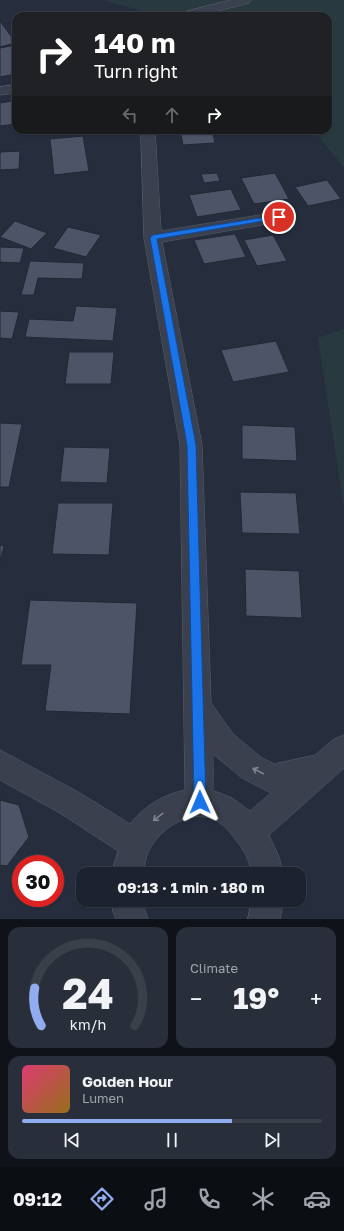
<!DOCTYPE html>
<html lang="en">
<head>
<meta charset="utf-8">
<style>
	body { margin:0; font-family:"Golos Text",sans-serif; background:#292f3a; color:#f1f3f6; height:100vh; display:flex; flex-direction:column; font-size:15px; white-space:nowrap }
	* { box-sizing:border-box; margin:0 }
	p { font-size:13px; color:#a0a4aa }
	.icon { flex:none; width:22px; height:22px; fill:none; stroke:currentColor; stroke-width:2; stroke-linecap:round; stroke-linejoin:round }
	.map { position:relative; height:919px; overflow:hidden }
	.drawer { display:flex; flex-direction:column; gap:8px; padding:8px; background:#0f1319; flex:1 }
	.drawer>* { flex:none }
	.banner { position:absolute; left:12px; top:12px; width:320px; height:122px; border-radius:12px; box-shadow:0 1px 3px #0004,0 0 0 1px #3a3f4a; background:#202124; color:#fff; overflow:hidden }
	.speed { position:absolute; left:12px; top:855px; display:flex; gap:8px; font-size:20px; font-weight:700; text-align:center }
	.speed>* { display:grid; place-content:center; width:52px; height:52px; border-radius:50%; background:#1c222e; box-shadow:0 1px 3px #0004,0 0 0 1px #3a3f4a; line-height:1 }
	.speed .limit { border:6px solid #d22; background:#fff; color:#111 }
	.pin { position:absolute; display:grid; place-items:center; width:34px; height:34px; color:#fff; margin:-17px; border:2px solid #fff; border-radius:50%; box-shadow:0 1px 4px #0007 }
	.me { position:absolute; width:44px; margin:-22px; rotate:359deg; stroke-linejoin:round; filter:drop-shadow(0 0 3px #0008) }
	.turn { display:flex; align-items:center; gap:14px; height:84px; padding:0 16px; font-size:18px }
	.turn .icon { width:52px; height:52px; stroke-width:2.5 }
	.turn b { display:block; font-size:28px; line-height:34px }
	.lanes { display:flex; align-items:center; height:38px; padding:0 16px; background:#0003; justify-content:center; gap:20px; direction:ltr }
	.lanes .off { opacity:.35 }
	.big { font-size:30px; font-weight:700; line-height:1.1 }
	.drawer .widget { flex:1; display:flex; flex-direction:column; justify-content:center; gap:6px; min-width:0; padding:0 14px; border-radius:12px; background:#292f3a }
	.drawer .dial { align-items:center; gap:0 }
	.dial svg { height:104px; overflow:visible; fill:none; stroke:#3a3f4a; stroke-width:7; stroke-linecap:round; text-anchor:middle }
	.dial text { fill:#f1f3f6; stroke:none }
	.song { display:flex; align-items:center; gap:12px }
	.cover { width:48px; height:48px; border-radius:6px; background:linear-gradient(135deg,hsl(340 70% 55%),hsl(40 70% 35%)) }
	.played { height:4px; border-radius:2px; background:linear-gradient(90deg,#92acf2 70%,#3a3f4a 70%) }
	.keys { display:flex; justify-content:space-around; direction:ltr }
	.heat { display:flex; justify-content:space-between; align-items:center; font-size:22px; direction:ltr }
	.drawer .tiles { flex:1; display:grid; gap:8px; grid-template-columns:1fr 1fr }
	.widget:last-child { grid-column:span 2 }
	.trip { position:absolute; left:76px; top:867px; width:230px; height:40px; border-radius:12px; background:#1c222e; box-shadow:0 1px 3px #0004,0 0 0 1px #3a3f4a; font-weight:700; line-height:40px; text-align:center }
	.tabs { display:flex; height:64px; justify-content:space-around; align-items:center; background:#0b0e12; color:#a0a4aa }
	.tabs .icon { width:28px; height:28px }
	.tabs .selected { color:#92acf2 }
	.tabs b { font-size:18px; color:#f1f3f6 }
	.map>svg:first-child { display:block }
	.green { fill:#283a3f }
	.building { fill:#4d5467; stroke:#212735 }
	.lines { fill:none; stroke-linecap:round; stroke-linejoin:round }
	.minor-casing { stroke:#585e6c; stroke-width:1 }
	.minor { fill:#3a404e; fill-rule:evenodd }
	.oneway { stroke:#7f8492 }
	.route { fill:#1a73e8; stroke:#114b97 }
</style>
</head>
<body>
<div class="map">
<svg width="344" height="919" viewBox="0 0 344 919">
	<rect width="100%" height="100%" fill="#262e3e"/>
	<path class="green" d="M102,0H344V167L313,130H328V16H162Z
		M344,329V509L318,338Z"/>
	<path class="building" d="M0,21L16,43L0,47Z
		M16,45V74L0,77V48Z
		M12,101L16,124L0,126V103Z
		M180,130H212L215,143L183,145Z
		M83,136L89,171L54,175L50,139Z
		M20,151L19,169L0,170V152Z
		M217,173L220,181L204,183L201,174Z
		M275,173L289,199L254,204L241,178Z
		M327,180L341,199L308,206L295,187Z
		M231,189L241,210L197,217L189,195Z
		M15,221L47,233L31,249L0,237Z
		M68,227L101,235L86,257L53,248Z
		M235,234L246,257L204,264L194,240Z
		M273,235L287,261L257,266L244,240Z
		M0,247L24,248L20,263L0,262Z
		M30,261L84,263L82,279L38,278L34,295H21Z
		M76,306L117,308L113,341L25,337L29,319L73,321Z
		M0,311L19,312L12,339L0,338Z
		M276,341L289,372L233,382L221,350Z
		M69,352H114L111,384H65Z
		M0,423L22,424L9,487H0Z
		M242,425L295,427L297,461L242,459Z
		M64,447L110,448L107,483L60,482Z
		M240,492L296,493L300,534L242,533Z
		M58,503H113L109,555L52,554Z
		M0,545L4,546L0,562Z
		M245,569L299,571L302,618L246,616Z
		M30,600L137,603L130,714L45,711L51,665H21Z
		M0,800L19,805L29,837L7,866L0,865Z"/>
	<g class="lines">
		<g class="minor-casing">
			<path id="minor" d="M231,0H251L249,3L198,16H178L180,13Z
				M16,85V93L0,95V87Z
				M141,130H155L161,231L279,212L285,213L287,217L285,221L279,222L162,242L202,445L211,703L233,734L262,758L274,764L315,755L334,739L344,735V768L269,835L279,857L283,874H251C250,860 244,850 235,839C230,832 223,824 215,820C192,809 164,826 152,845C146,853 145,864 143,874H111L118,851L60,813L0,780V750L80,793L130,824C144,806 163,795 185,790L180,445L144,238ZM213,754L242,778L271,793L250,811L232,798L214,791Z
				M112,900H144L145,911L148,919H116L113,912Z
				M252,900H284L280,919H248Z"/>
		</g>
		<use href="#minor" class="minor"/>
	</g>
	<defs><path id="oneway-shaft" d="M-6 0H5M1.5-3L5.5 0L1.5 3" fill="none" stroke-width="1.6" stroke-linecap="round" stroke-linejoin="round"/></defs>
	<g class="oneway">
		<use href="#oneway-shaft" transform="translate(258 771) rotate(-153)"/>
		<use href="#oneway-shaft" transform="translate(158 817) rotate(142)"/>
	</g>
	<path class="route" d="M279,215L282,217L281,218L157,239L196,445L206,802L204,807L200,809L196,807L194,802L187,445L150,238L153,235Z"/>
</svg>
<div class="speed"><div class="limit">30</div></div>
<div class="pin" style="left:279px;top:217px;background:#d93025"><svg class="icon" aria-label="arrive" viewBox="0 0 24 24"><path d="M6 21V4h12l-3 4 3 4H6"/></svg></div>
<svg class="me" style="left:200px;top:802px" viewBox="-20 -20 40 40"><path d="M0-17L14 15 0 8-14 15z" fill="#1a73e8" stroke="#fff" stroke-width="4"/></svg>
<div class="trip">09:13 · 1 min · 180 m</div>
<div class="banner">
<div class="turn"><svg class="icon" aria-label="right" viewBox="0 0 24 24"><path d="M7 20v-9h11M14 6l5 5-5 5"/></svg><div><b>140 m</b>Turn right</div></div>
<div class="lanes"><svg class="icon off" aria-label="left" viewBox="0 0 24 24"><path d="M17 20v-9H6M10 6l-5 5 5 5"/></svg><svg class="icon off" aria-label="ahead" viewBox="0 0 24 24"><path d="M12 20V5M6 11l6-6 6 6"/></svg><svg class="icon" aria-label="right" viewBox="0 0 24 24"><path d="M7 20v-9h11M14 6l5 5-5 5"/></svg></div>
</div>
</div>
<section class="drawer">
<div class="tiles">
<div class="widget dial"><svg viewBox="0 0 100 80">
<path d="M14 69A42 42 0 1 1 86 69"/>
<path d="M14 69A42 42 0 0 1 9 40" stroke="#92acf2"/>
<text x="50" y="56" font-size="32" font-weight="700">24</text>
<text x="50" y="72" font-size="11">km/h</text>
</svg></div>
<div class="widget"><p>Climate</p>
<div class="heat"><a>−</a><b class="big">19°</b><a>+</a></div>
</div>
<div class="widget">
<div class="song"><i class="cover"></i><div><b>Golden Hour</b><p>Lumen</p></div></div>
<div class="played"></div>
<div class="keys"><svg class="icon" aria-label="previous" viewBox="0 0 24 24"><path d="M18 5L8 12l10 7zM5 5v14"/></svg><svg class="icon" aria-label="pause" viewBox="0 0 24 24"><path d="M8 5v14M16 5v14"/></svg><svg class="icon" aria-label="next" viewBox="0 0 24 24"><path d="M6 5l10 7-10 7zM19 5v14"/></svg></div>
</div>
</div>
</section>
<nav class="tabs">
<b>09:12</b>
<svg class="icon selected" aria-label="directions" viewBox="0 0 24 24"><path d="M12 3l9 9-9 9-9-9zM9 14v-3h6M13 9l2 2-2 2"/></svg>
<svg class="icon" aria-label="music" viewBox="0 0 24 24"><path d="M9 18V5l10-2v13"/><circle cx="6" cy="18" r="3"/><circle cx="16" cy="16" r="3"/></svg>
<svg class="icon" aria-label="phone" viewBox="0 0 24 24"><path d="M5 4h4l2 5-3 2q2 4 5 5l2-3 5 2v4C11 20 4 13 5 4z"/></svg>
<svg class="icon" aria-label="climate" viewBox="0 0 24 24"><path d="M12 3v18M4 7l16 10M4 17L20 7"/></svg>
<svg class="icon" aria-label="car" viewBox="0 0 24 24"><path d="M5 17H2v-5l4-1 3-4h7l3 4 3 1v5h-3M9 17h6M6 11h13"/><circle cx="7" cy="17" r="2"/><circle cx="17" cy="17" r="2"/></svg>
</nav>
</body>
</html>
